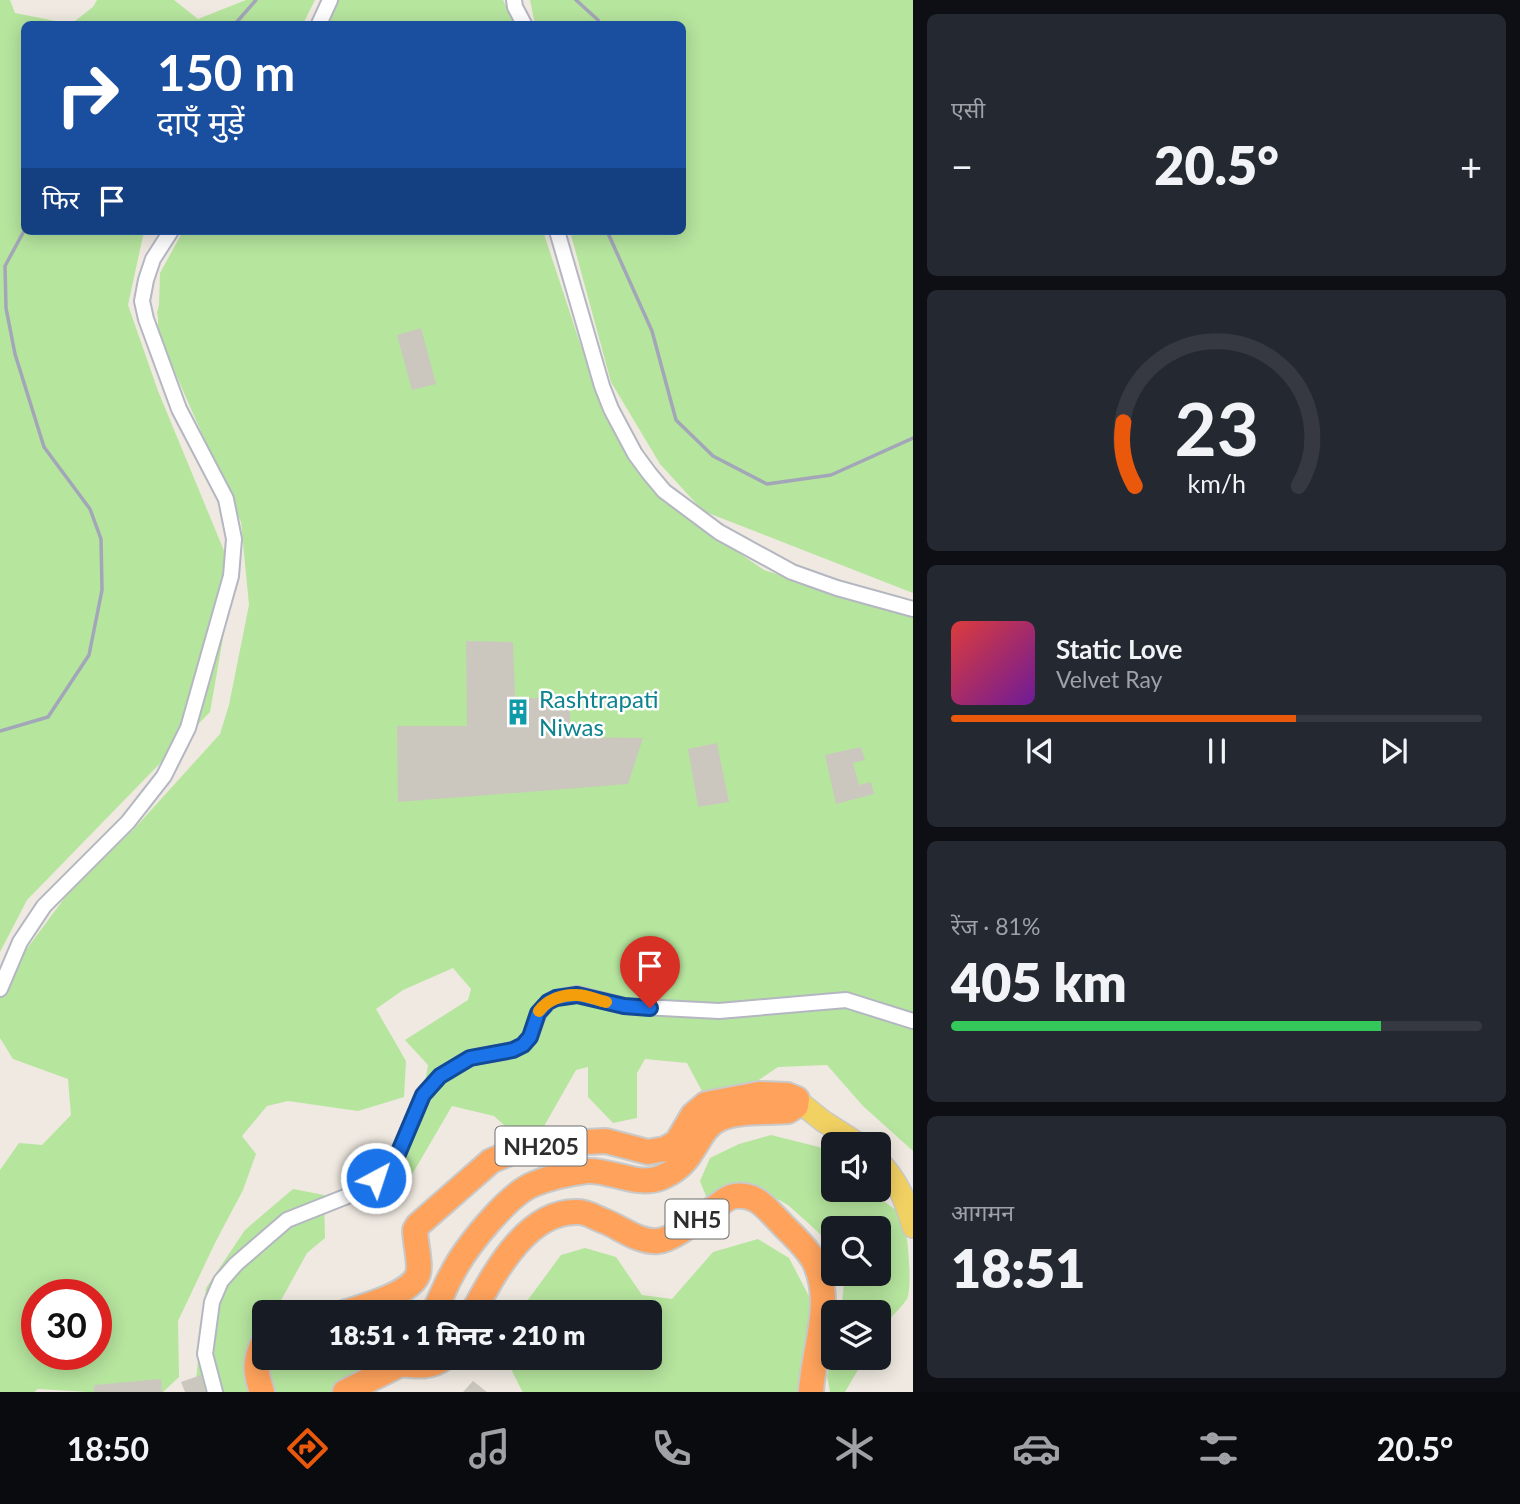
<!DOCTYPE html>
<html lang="hi">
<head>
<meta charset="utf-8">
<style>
	body { margin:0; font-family:Lato,"Noto Sans Devanagari",sans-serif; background:#242831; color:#f1f3f6; height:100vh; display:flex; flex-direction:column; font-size:26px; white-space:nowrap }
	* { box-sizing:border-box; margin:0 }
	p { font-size:23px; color:#9ea1a6 }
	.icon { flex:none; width:38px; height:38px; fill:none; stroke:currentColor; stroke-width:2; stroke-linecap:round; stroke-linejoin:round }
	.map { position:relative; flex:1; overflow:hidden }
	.panel { display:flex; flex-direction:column; gap:14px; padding:14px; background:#0d0f14; width:607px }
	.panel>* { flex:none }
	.guide { position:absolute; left:21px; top:21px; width:665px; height:214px; border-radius:10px; box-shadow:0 4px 18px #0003; background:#1a4fa0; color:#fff; overflow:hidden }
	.fabs { position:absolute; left:821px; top:1132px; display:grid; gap:14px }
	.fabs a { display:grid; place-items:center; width:70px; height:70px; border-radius:10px; background:#171b24; box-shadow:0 4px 18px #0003; font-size:35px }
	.speed { position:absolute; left:21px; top:1279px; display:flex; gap:14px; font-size:35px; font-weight:700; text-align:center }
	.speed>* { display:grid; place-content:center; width:91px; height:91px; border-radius:50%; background:#171b24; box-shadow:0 4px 18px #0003; line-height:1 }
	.speed .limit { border:10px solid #d22; background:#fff; color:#111 }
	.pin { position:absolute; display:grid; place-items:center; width:60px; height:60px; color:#fff; margin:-72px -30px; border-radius:50% 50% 50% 0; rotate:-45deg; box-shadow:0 0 7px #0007 }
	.pin .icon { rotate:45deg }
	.me { position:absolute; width:77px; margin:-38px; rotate:40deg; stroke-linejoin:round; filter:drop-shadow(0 0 5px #0008) }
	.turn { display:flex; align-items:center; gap:24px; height:147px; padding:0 21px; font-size:32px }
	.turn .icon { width:91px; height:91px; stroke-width:2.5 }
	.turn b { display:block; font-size:49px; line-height:60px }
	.then { display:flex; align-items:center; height:66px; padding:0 21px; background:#0003; gap:14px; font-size:26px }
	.big { font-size:52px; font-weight:800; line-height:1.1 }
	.panel .tile { flex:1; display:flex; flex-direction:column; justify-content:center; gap:10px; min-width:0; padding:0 24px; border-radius:10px; background:#242831 }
	.panel .dial { align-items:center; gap:0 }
	.dial svg { height:182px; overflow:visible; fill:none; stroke:#363941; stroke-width:7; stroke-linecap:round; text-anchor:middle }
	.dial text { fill:#f1f3f6; stroke:none }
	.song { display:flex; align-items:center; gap:21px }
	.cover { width:84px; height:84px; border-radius:10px; background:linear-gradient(135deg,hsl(0 70% 55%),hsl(280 70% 35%)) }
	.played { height:7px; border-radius:4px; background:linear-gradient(90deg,#ea580c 65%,#363941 65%) }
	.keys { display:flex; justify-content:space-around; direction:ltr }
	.heat { display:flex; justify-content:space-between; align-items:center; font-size:38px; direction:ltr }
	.charge { height:10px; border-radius:5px; background:linear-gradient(90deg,#34c759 81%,#363941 0) }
	.trip { position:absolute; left:252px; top:1300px; width:410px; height:70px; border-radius:10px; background:#171b24; box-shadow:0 4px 18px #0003; font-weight:800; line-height:70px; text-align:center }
	.tabs { display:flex; height:112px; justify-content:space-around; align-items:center; background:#090b0e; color:#9ea1a6 }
	.tabs .icon { width:49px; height:49px }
	.tabs .active { color:#ea580c }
	.tabs b { font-size:32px; color:#f1f3f6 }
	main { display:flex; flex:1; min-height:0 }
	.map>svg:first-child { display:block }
	.green { fill:#b6e59e; fill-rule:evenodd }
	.building { fill:#cbc7bf }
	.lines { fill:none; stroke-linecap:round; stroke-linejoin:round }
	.street-casing { stroke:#b4b7c1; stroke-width:18 }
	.primary-casing { stroke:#c9c9c9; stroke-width:24 }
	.highway-casing { stroke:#c9c9c9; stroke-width:28 }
	.street { stroke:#fff; stroke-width:14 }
	.primary { stroke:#f2d163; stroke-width:21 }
	.highway { stroke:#ffa35c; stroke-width:24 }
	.rail { stroke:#a3a6b8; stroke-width:3.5 }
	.route-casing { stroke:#114b97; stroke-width:18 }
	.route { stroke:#1a73e8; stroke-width:12 }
	.slow { stroke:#f59e0b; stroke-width:12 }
	.labels { text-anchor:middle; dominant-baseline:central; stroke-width:5; stroke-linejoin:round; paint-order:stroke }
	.shield { fill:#fff; stroke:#6d6d6d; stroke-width:2 }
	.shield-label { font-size:23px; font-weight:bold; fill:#2e2e2e }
	.culture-label { font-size:24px; fill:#0d838f; stroke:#fff; text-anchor:start }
</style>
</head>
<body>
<main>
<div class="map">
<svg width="913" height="1392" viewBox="0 0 913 1392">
	<rect width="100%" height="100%" fill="#efe9e1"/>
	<path class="green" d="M0,0H10L15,13L71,24L93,7L97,0H174L198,19L246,0H315L303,24H24V231H147L143,236L128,305L158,391L234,575L210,712L27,900L0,952Z
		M329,0H503L515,24H314Z
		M530,0H913V593L703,511L660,464L611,382L570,231H682V24H535Z
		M183,231H543L603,413L663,501L764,570L913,618V1151L863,1106L827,1065L778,1067L729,1100L704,1095L687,1063L645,1059L637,1073V1118L613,1123L588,1097V1067L576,1070L539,1135L514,1134L494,1116L452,1106L403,1190L364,1209L357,1199L388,1152L424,1089L428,1065L405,1040L468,1000L471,989L453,968L403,990L376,1009L406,1061L404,1097L358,1111L288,1101L267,1106L242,1136L256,1154L243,1190L215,1243L178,1321L179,1377L163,1392H88L38,1389L34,1392H0V1170L19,1143L42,1145L71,1115L68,1079L13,1059L0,1038V989L14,966L72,888L134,829L220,734L229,705L249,605L241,522L158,334V317L157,313L159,305L160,273ZM37,1295H96V1354H37Z
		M771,1135L819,1147L833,1154V1190H853L855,1197L885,1202L904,1216C907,1236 913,1283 907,1299C898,1312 886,1320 879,1334L878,1312H841L845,1274H878V1228H833V1249L817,1231L788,1205L749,1183L708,1201L700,1181L710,1158L739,1144Z
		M293,1189L324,1195L325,1238L307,1253L279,1304L291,1312H264V1358H387L351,1392H198L195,1389L206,1288L245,1230Z
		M758,1239L789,1258L812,1302L808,1392H523L522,1391L507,1361V1358H649V1312H519L561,1255L585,1248L616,1257L642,1295L672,1299L713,1252Z
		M833,1350V1358H865L845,1392H830L827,1376Z"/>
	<path class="building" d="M421,328L436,384L412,390L397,335Z
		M466,641L513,642L515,698H570V737L643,738L628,784L398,802L397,726H467Z
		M717,743L729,802L698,807L688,749Z
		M861,747L865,760L853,763L859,785L871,782L874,794L836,804L825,755Z
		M201,1375L205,1392H185L181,1382Z
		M161,1379L162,1392H94V1385Z
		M473,1381L487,1392H463Z"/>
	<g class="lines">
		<g class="street-casing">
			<path id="street" d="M514,0L515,7L524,24
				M319,24L330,0
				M557,231L602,386L611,409L635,454L649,473L664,491L719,532L792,572L837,588L913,609
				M0,989L20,942L44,906L128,822L164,776L188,728L231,576L234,539L226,499L179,409L146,319L142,301L146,280L153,259L171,231
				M215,1392L205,1354L212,1302L221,1281L236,1264L287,1220L345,1197L376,1178L398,1154L423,1095L440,1076L470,1058L513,1050L523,1045L530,1037L539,1013L548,1002L556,998L577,994L624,1006L719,1011L846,1000L913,1021"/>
		</g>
		<g class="primary-casing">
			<path id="primary" d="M798,1101L823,1121L859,1144
				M878,1160C898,1181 905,1199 913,1227"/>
		</g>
		<g class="highway-casing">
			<path id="highway" d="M346,1312C363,1307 412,1293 418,1274C421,1264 415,1241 415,1230L418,1225L491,1161L519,1149L565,1143L606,1141L648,1152L665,1149L677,1142L693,1115L706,1104L759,1094L787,1095L797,1099L796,1106L788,1111C767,1113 738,1110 719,1119C706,1125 700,1139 692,1151C685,1163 673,1173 660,1178C636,1187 610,1169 586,1171C571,1173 548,1178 534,1184C508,1194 465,1248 452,1274C445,1286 440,1300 434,1312
				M473,1312C494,1274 527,1209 579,1212C587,1212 596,1218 604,1221C620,1227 639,1243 658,1241C673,1240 704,1215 717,1206C722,1202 728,1197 735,1196C756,1193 766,1208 779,1221C790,1233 806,1246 814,1261C835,1302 813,1350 811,1392
				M401,1364C417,1366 431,1368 444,1358
				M262,1392C255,1372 254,1361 264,1341
				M345,1392L401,1364L407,1358"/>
		</g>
		<use href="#street" class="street"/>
		<use href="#primary" class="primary"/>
		<use href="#highway" class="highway"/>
		<path class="rail" d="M576,0L598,20L600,24
			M235,24L256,0
			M607,231L652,331L676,420L713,456L767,484L831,475L913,438
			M0,731L48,717L89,655L102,590L101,539L90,509L44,447L15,354L6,308L5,266L24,231"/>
	</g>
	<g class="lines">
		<g class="route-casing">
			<path id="route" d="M376,1178L398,1154L423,1095L440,1076L470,1058L513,1050L523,1045L530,1037L538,1013L548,1002L556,998L577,995L624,1006L650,1008"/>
		</g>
		<use href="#route" class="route"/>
		<path class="slow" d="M539,1011C547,1000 563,994 577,995C586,995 597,1000 606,1002"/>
	</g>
	<defs>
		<g id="building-bare" transform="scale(2.1)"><path d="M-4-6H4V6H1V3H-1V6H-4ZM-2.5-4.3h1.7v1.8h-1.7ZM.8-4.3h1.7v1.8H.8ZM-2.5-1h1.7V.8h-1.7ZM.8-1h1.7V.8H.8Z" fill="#0f9aa8" stroke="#fff" stroke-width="2.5" paint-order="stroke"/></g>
	</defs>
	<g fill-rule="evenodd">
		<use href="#building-bare" x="518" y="712"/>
	</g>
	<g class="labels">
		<g class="shield">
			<rect x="495.5" y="1126.5" width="91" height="39" rx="5"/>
			<rect x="665.5" y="1199.5" width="63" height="39" rx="5"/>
		</g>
		<g class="shield-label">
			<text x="541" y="1146">NH205</text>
			<text x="697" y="1219">NH5</text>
		</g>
		<g class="culture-label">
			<text x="539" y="698">Rashtrapati<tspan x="539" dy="28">Niwas</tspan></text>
		</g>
	</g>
</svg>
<div class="fabs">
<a><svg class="icon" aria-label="sound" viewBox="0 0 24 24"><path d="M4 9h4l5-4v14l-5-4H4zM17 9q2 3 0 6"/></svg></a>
<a><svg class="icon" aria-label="search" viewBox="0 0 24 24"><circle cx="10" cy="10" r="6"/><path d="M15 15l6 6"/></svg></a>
<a><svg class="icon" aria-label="layers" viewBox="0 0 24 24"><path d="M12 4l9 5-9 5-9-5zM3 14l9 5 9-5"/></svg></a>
</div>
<div class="speed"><div class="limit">30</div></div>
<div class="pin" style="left:650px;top:1008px;background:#d93025"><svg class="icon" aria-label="arrive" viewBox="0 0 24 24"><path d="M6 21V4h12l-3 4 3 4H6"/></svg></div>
<svg class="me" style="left:376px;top:1178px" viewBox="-20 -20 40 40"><circle r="17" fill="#1a73e8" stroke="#fff" stroke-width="3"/><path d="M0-11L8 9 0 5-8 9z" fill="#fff"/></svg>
<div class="trip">18:51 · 1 मिनट · 210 m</div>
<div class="guide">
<div class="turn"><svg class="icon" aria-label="right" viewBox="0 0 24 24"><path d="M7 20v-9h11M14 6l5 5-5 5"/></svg><div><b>150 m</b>दाएँ मुड़ें</div></div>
<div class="then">फिर<svg class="icon" aria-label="arrive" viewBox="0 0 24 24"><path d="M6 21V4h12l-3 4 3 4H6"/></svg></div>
</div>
</div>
<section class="panel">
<div class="tile"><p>एसी</p>
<div class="heat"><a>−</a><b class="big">20.5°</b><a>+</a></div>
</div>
<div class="tile dial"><svg viewBox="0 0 100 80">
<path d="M14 69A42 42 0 1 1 86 69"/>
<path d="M14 69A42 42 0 0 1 9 41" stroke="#ea580c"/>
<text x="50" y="56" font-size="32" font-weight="700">23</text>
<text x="50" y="72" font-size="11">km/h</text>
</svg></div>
<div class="tile">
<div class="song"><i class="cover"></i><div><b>Static Love</b><p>Velvet Ray</p></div></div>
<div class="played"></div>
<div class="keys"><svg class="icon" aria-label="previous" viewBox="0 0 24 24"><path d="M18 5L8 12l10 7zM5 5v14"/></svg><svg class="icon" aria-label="pause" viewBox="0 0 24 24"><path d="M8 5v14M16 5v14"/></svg><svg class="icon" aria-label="next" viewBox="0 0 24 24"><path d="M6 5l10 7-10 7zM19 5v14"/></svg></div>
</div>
<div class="tile"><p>रेंज · 81%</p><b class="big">405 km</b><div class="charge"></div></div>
<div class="tile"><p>आगमन</p><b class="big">18:51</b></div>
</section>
</main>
<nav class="tabs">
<b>18:50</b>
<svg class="icon active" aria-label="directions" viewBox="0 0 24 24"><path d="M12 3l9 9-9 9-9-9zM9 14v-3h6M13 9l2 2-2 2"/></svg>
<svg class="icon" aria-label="music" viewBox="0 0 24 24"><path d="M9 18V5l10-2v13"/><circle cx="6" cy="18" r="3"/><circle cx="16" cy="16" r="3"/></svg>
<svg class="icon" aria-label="phone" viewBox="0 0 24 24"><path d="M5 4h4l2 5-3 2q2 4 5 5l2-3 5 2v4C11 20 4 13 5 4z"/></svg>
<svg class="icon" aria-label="climate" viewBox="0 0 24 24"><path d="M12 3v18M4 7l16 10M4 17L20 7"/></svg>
<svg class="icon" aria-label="car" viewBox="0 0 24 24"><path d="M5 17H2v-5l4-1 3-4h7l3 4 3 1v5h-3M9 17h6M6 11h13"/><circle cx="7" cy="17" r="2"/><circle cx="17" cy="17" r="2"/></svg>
<svg class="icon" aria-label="filters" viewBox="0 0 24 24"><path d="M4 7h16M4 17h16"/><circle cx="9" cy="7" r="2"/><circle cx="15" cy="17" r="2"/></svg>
<b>20.5°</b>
</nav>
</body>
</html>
